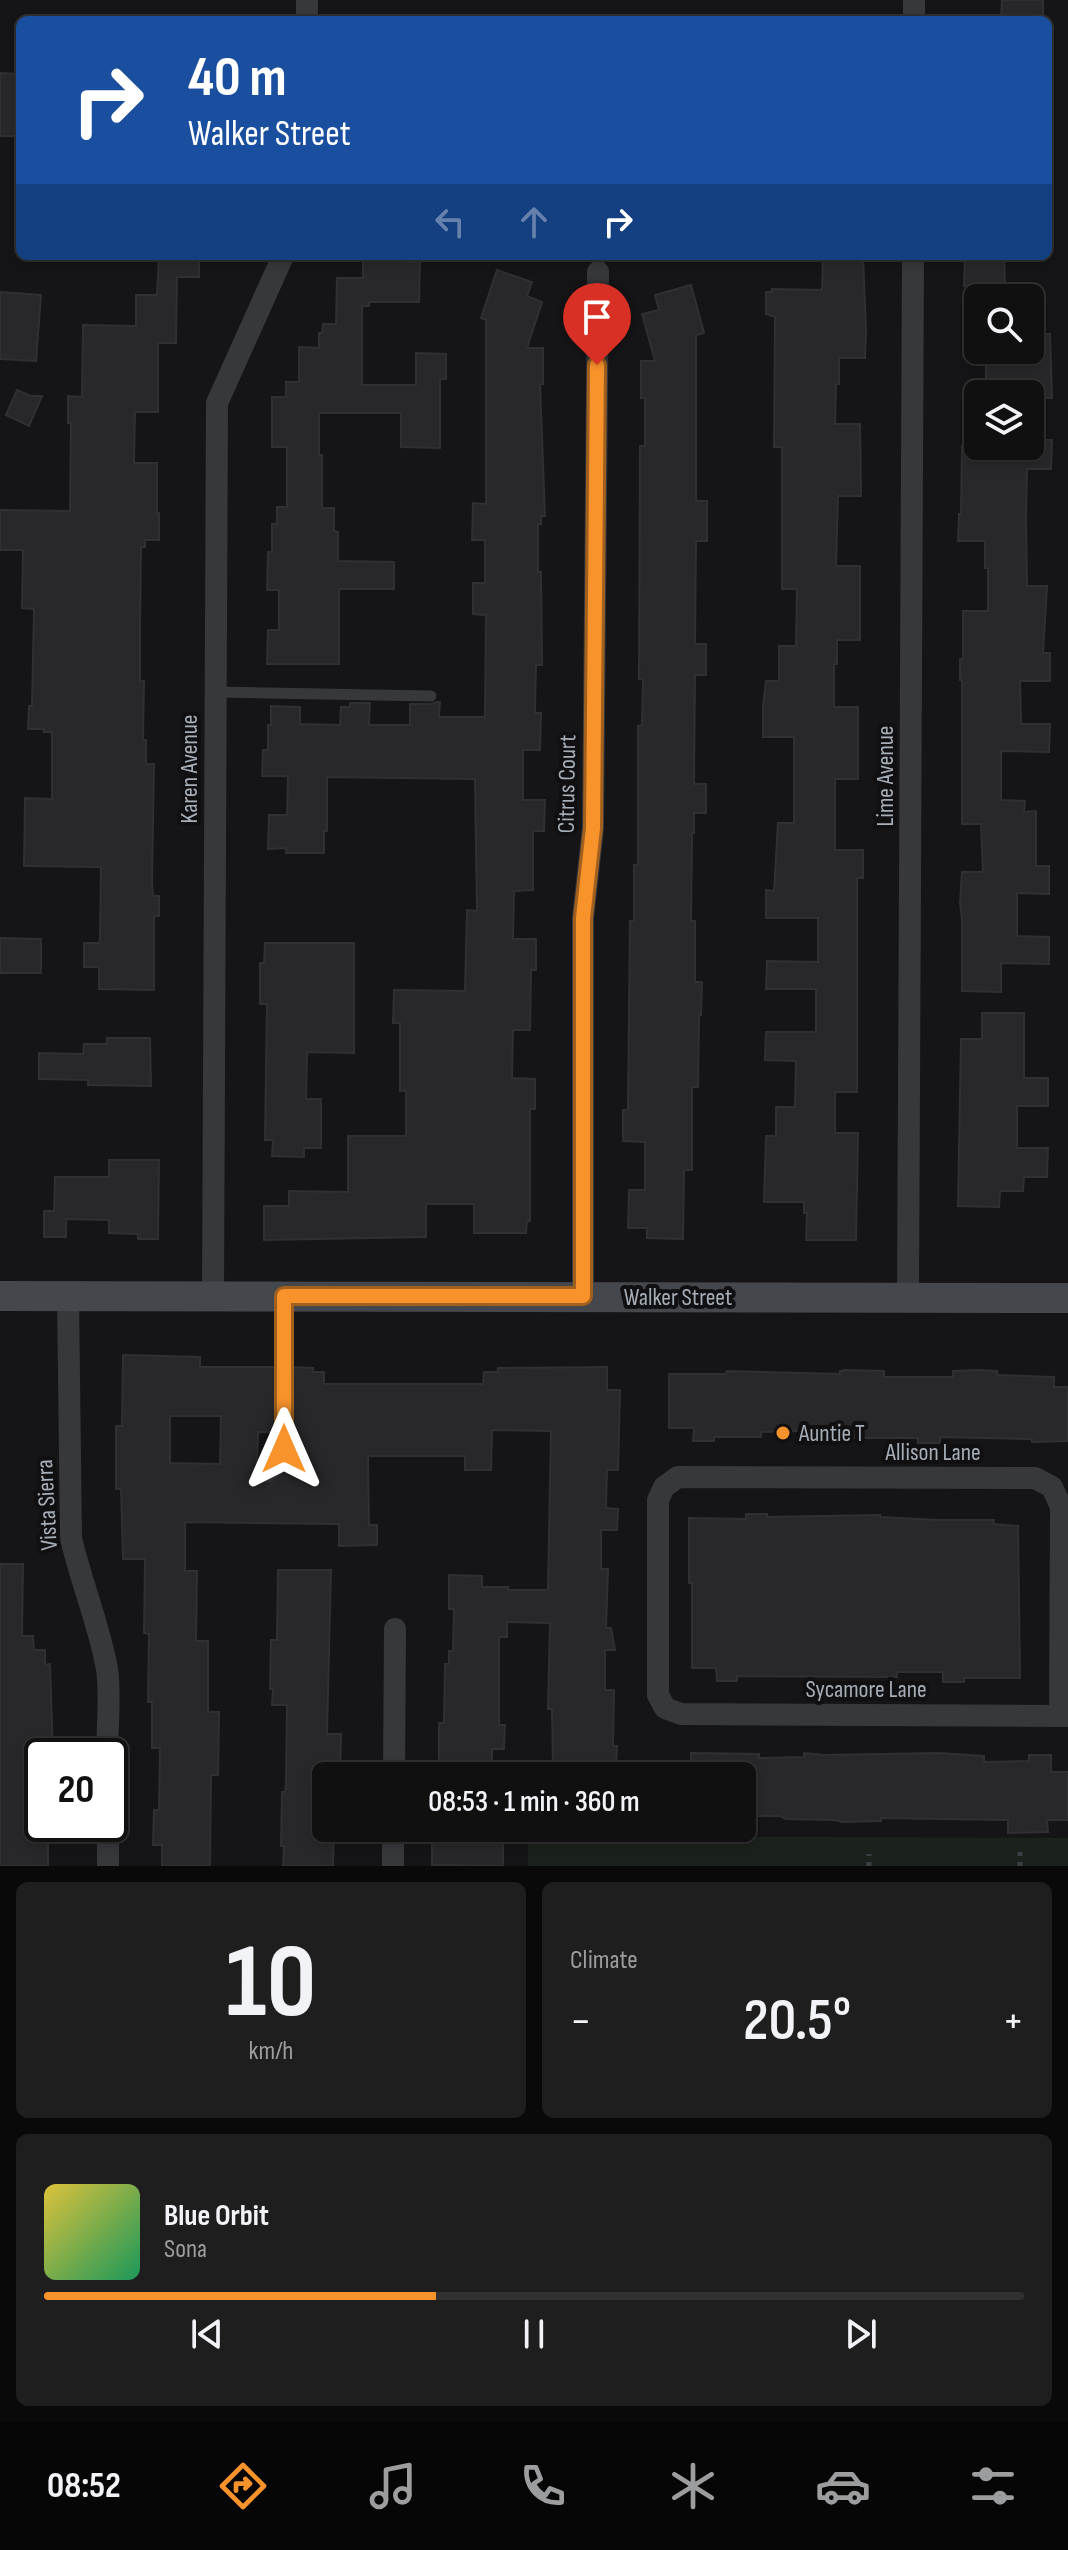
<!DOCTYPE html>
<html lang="en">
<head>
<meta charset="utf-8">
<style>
	body { margin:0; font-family:"Sofia Sans Condensed",sans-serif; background:#1e1e1f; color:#f1f3f6; height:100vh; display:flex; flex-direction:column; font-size:30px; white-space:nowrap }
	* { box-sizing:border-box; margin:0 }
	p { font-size:26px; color:#9c9d9f }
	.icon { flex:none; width:44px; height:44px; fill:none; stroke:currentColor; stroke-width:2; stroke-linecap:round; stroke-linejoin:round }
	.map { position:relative; height:1866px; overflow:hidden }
	.details { display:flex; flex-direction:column; gap:16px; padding:16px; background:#090909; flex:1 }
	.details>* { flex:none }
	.top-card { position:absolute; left:16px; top:16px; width:1036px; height:244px; border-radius:12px; box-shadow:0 4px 12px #0003,0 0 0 2px #303031; background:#1a4fa0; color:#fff; overflow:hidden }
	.tools { position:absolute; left:964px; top:284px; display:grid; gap:16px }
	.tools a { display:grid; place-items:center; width:80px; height:80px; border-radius:12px; background:#101011; box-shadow:0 4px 12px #0003,0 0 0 2px #303031; font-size:40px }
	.speed { position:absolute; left:24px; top:1738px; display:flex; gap:16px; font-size:40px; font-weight:700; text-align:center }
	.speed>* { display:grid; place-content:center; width:104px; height:104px; border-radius:50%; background:#101011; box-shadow:0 4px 12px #0003,0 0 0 2px #303031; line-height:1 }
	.speed .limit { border:4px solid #111; border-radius:12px; background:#fff; color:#111 }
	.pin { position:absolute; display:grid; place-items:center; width:68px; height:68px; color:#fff; margin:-82px -34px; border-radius:50% 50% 50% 0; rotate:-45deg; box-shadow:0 0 8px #0007 }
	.pin .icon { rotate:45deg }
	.me { position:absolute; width:88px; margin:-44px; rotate:0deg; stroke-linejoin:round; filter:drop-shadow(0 0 6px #0008) }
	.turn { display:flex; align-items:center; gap:28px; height:168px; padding:0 40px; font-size:36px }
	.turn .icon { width:104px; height:104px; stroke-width:2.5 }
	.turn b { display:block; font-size:56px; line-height:68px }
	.lanes { display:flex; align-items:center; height:76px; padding:0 40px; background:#0003; justify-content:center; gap:40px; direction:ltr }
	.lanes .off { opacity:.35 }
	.big { font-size:60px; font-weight:600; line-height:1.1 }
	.details .card { flex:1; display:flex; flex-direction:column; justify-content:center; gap:12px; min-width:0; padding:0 28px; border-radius:12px; background:#1e1e1f }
	.details .dial { align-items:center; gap:0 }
	.dial b { font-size:104px; line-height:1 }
	.song { display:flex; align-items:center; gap:24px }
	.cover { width:96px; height:96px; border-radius:12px; background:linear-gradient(135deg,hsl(50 70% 55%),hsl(150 70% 35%)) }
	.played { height:8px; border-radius:4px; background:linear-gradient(90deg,#f8932c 40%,#303031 40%) }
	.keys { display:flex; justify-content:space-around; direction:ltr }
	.heat { display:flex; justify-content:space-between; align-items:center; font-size:44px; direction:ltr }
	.details .tiles { flex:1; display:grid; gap:16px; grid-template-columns:1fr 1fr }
	.card:last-child { grid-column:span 2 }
	.trip { position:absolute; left:312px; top:1762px; width:444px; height:80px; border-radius:12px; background:#101011; box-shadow:0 4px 12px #0003,0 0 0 2px #303031; font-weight:600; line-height:80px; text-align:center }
	.menu { display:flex; height:128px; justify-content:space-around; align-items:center; background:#060607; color:#9c9d9f }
	.menu .icon { width:56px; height:56px }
	.menu .active { color:#f8932c }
	.menu b { font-size:36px; color:#f1f3f6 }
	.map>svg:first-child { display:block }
	.green { fill:#1b221b }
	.building { fill:#28282b; stroke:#2f3033; stroke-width:2; fill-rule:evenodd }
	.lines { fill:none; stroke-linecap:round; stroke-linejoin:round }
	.path { stroke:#3c3f43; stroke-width:5; stroke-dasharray:4 6; stroke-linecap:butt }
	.service { stroke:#36383c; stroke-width:11 }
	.minor { stroke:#36383c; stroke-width:22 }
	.secondary { stroke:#44474c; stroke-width:30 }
	.route-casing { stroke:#a1601d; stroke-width:20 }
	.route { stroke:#f8932c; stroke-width:14 }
	.poi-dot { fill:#f8932c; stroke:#101012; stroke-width:3 }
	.labels { text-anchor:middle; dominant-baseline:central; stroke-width:8; stroke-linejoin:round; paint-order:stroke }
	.street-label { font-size:24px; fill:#a6aeb8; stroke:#101012 }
	.poi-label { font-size:24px; fill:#a6aeb8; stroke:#101012; text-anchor:start }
</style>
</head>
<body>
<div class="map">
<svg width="1068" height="1866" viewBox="0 0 1068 1866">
	<rect width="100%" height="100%" fill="#151517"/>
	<path class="green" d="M528,1836L1068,1838V1866H528Z"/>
	<path class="building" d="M1002,0H1043V20H1001Z
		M0,73L20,74V136H0Z
		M159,256H199V277H177L176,343H158V412H135L134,463H157V513H159V540H145V547H141L140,622V681H144L143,740H146V764H154L152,883L153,896H159V916H154V990L99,989V967H84V943H99L100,939L101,867L24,866L25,798L52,799V732H44V729H28L29,706H32L34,609L22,608L23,550H0V510L70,511L71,423H68V396L82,397L83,325L136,326V295H157Z
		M363,256H403V262H420L419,302H369V306H362V385H416V353L446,354V379H440V448L401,447V413H319V455H322V508H334V531L338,532V561L394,562V589H339V664H267L268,630H279V590H267L268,552H272V524H277V507H287V447H272V397H286V382H299V347L319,348V333H322L323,324H336L337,278H363Z
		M823,256H863L866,330L865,358H839V384H836L835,424H860L861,496H838L836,566H860V640H837V664H834V707H858V779H835V850H863V878H857V1092H835V1133H858L856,1240H806L807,1213H804V1202H764L766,1136H776V1107H795L796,1061L765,1060L766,1032H816V989H766L767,961L818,962V918H766V890L774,891L778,823H794V737H763V707L766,681H779V646H796L797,589H782V447H774L775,317L766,314V292H772V289L822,290Z
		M965,256H1004L1005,286H964Z
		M497,270L532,282L527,296L542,302L527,348H543V384H540L545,516H541V524H538V572H541L542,665H536L535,713H541L540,750H523V800H545L544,831H533V890L514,891L513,939H536V970H531L530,1030H513L512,1078L535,1079V1109H530V1221H527L526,1233H474V1204H426V1237L264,1240V1206H289V1191L348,1192V1136H406V1091H400V1023H393L394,990L465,991L467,910L477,911L475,779L327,777V831H324V853H286V848L268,849L269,815H287L288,776H262L263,750H268V725H271V706L300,707V724L340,725L341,707H350V703H370L369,725H410V704H431L437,702H440L439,717H485L486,615L473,614V583H485V540H472L473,503L486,504V320L481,318Z
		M691,285L704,333L696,335V501H707V541H696L695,644H706V675H695L694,782V784H706V813H694V833H692L691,921H695V982H702L701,1015H699L698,1087H692V1170H684L683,1239L647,1238V1228H628L629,1190H645V1142L623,1141V1110H628L630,921H634V865H638V726L642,725L643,679H639L640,446H645V398H641V361H655L642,314L659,310L655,295Z
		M0,292L41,295L36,361L0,359Z
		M1030,334H1050L1052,398H1030V394H986V350H1030Z
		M17,390L31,396H42L29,426L6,415Z
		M1030,440H1052L1051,469H1027L1026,518L1027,586H1047L1043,653H1050V681H1020L1021,724H1050L1049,752L1001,751V800L1025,801L1024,812L1036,811V866H1049V894L1017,893V936L1049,937V964L1001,963V992L962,991V920L960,903L962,872H983L981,824H962V680H960V659H963V611H988V568H985V541H958L959,514H961L962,446H1030Z
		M0,938L41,939V973H0Z
		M265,943H354V1053L307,1052L306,1099H321V1148H304V1157L272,1156L273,1140H265L267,1004H260V963H264Z
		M982,1013H1024V1078H1048V1106H1017V1148H1048L1047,1177H1024L1023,1191H1000L999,1207L958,1206L961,1039H982Z
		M107,1038H150L151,1086L88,1085V1080L39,1079V1053L83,1054L84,1044H107Z
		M109,1160H159L158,1239H138V1234L109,1233V1220L66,1219V1237H44V1211H54L55,1177H109Z
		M123,1355L200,1357V1367H276V1432H258L257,1472H262L261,1482L268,1486L287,1473H297V1432H292V1367L313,1368V1372H324V1384H483L484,1372H498V1368L607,1367V1390H620L618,1470H607L606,1508L618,1509L617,1530H601V1569H608L606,1628H611L615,1650H605V1690H614L613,1746H617L616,1768L553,1767L552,1709H548L550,1623L507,1622V1637H499V1725H505L504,1749H492V1776H439V1723H444L445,1664H449V1651H453L454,1609H449V1575L482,1576V1587H508V1590H548L551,1431L492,1430L491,1470H465V1456H368L369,1525H377V1545L339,1546V1524L185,1522V1571H197L196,1641H208V1712H219L218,1775H211L210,1866H162V1845H153L154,1810H159L160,1748H152V1702H148L149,1634L144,1633L145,1559H123L121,1489H116V1426H122ZM170,1416H221L220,1464L170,1463Z
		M845,1370L884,1371V1377H953V1371L978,1370L997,1371V1375L1054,1377V1387H1068V1441L1032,1442V1439L940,1437V1443H918V1438H826V1442H806V1431L761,1432V1437H714V1441H693L694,1428H669V1374H726L727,1371L840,1374V1371Z
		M746,1514H767V1517L880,1515V1517L938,1520H994L993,1524L1018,1526L1020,1678H964V1682H943V1672H897V1677L737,1676V1681H717L716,1668H692V1583H689V1518L746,1519Z
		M0,1564H23L22,1636H33L34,1650H45V1665L50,1664L53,1756H42V1824H48V1866H0Z
		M278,1570H331L327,1734H341L340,1775H326V1828H334L333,1866H283L284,1846H281L282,1792H285L286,1784L287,1705H272L273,1689H270L271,1640H277Z
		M691,1753L759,1754V1758L804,1757V1753L825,1755L938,1753L984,1756V1762L1029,1761V1755H1051V1772H1068V1820H1047L1048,1832L1008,1833V1820L881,1818V1821L842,1822L836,1820L786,1819L780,1816H742V1776H691Z
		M432,1828H491V1833H503V1866L432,1865Z"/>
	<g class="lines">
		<path class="path" d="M869,1866V1854
			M1020,1866V1850"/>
		<path class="service" d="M216,692L431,696
			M268,1478L279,1470L284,1449V1300"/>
		<path class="minor" d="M307,20V0
			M914,20V0
			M68,1295L71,1538C81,1582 99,1624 107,1669C111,1697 107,1728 107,1756
			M213,1295L217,403L283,256
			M583,1296V918L593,828L598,272
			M908,1297L913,256
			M1060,1716L1061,1507L1052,1487L1035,1478L678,1477L664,1487L658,1500V1695L665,1708L681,1714L1060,1716H1068
			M394,1776L395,1629
			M108,1824V1866
			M393,1866V1828"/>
		<path class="secondary" d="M0,1296L1068,1298"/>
	</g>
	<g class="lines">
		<g class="route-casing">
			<path id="route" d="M284,1449V1296H583V918L593,828L597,365"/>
		</g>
		<use href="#route" class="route"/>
	</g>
	<circle class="poi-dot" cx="783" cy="1433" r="8"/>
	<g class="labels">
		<g class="street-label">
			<text transform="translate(189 769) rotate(-90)">Karen Avenue</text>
			<text transform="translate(885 776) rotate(-90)">Lime Avenue</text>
			<text transform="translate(567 784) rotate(-89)">Citrus Court</text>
			<text x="678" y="1297">Walker Street</text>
			<text x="933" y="1452">Allison Lane</text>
			<text transform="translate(47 1505) rotate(-93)">Vista Sierra</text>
			<text x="866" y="1689">Sycamore Lane</text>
		</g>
		<g class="poi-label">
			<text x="799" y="1433">Auntie T</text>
		</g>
	</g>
</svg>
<div class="tools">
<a><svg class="icon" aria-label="search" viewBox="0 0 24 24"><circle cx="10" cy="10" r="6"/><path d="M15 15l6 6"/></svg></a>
<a><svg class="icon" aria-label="layers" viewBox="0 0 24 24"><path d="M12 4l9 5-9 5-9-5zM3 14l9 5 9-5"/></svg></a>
</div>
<div class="speed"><div class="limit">20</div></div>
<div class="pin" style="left:597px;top:365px;background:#d93025"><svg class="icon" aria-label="arrive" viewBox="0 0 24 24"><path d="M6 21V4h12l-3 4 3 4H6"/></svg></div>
<svg class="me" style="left:284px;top:1449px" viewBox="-20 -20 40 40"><path d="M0-17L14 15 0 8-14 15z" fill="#f8932c" stroke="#fff" stroke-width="4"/></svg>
<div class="trip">08:53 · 1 min · 360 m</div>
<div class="top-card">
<div class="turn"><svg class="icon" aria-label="right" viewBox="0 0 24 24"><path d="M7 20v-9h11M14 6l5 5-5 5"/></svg><div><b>40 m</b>Walker Street</div></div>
<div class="lanes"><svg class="icon off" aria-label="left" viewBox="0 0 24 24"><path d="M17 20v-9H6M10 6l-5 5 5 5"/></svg><svg class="icon off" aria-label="ahead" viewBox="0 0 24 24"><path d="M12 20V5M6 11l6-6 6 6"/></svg><svg class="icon" aria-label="right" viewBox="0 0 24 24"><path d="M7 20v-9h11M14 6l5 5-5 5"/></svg></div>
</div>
</div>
<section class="details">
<div class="tiles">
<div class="card dial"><b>10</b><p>km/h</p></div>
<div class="card"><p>Climate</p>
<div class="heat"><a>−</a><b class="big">20.5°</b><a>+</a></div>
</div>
<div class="card">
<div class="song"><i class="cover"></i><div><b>Blue Orbit</b><p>Sona</p></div></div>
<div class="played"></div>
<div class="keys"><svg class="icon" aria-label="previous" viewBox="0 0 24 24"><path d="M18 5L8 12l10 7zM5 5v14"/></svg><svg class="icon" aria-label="pause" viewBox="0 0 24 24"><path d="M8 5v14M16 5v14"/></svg><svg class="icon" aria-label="next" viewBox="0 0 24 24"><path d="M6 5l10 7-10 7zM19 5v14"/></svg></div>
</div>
</div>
</section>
<nav class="menu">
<b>08:52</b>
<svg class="icon active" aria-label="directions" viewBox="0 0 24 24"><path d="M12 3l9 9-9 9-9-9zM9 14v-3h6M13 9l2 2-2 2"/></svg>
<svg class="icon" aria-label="music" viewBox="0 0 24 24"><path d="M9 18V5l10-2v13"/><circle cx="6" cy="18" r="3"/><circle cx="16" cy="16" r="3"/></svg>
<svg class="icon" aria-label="phone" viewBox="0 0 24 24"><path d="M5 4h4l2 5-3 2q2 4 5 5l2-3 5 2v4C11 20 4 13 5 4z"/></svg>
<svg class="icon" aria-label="climate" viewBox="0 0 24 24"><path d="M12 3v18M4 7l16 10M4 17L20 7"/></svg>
<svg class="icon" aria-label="car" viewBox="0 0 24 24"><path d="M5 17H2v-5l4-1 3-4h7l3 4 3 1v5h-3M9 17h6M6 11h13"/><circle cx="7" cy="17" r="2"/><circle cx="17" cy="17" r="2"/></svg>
<svg class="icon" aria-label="filters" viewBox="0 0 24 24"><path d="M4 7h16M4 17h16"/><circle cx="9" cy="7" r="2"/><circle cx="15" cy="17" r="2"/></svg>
</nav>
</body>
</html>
